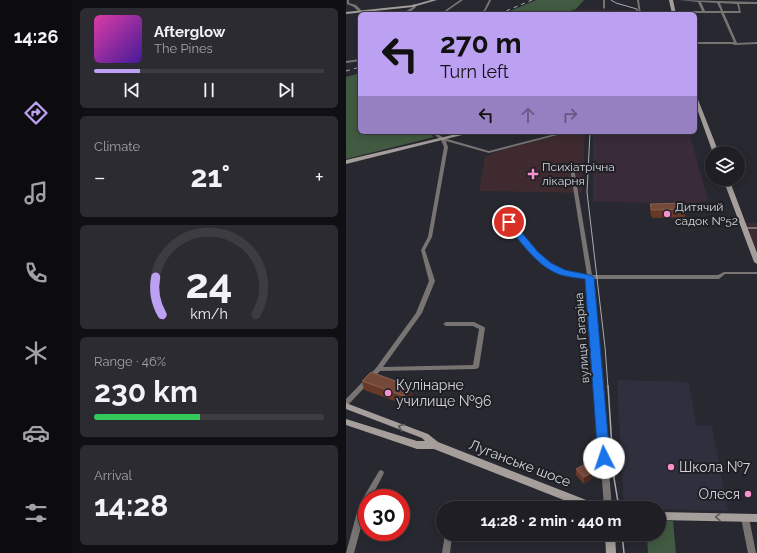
<!DOCTYPE html>
<html lang="en">
<head>
<meta charset="utf-8">
<style>
	body { margin:0; font-family:Raleway,sans-serif; background:#2b2b31; color:#f1f3f6; height:100vh; display:flex; flex-direction:column; font-size:15px; white-space:nowrap }
	* { box-sizing:border-box; margin:0 }
	p { font-size:13px; color:#a1a2a6 }
	.icon { flex:none; width:22px; height:22px; fill:none; stroke:currentColor; stroke-width:2; stroke-linecap:round; stroke-linejoin:round }
	.map { position:relative; flex:1; overflow:hidden }
	.panel { display:flex; flex-direction:column; gap:8px; padding:8px; background:#101014; width:274px }
	.panel>* { flex:none }
	.hud { position:absolute; left:12px; top:12px; width:339px; height:122px; border-radius:6px; box-shadow:0 2px 10px #0003,0 0 0 1px #3c3c41; background:#bca0f2; color:#111; overflow:hidden }
	.controls { position:absolute; left:359px; top:146px; display:grid; gap:8px }
	.controls a { display:grid; place-items:center; width:40px; height:40px; border-radius:50%; background:#1e1e24; box-shadow:0 2px 10px #0003,0 0 0 1px #3c3c41; font-size:20px }
	.speed { position:absolute; left:12px; top:489px; display:flex; gap:8px; font-size:20px; font-weight:700; text-align:center }
	.speed>* { display:grid; place-content:center; width:52px; height:52px; border-radius:50%; background:#1e1e24; box-shadow:0 2px 10px #0003,0 0 0 1px #3c3c41; line-height:1 }
	.speed .limit { border:6px solid #d22; background:#fff; color:#111 }
	.pin { position:absolute; display:grid; place-items:center; width:34px; height:34px; color:#fff; margin:-17px; border:2px solid #fff; border-radius:50%; box-shadow:0 1px 4px #0007 }
	.me { position:absolute; width:44px; margin:-22px; rotate:356deg; stroke-linejoin:round; filter:drop-shadow(0 0 3px #0008) }
	.turn { display:flex; align-items:center; gap:14px; height:84px; padding:0 16px; font-size:18px }
	.turn .icon { width:52px; height:52px; stroke-width:2.5 }
	.turn b { display:block; font-size:28px; line-height:34px }
	.lanes { display:flex; align-items:center; height:38px; padding:0 16px; background:#0003; justify-content:center; gap:20px; direction:ltr }
	.lanes .off { opacity:.35 }
	.big { font-size:30px; font-weight:700; line-height:1.1 }
	.panel .widget { flex:1; display:flex; flex-direction:column; justify-content:center; gap:6px; min-width:0; padding:0 14px; border-radius:6px; background:#2b2b31 }
	.panel .dial { align-items:center; gap:0 }
	.dial svg { height:104px; overflow:visible; fill:none; stroke:#3c3c41; stroke-width:7; stroke-linecap:round; text-anchor:middle }
	.dial text { fill:#f1f3f6; stroke:none }
	.song { display:flex; align-items:center; gap:12px }
	.cover { width:48px; height:48px; border-radius:6px; background:linear-gradient(135deg,hsl(320 70% 55%),hsl(260 70% 35%)) }
	.played { height:4px; border-radius:2px; background:linear-gradient(90deg,#bca0f2 20%,#3c3c41 20%) }
	.keys { display:flex; justify-content:space-around; direction:ltr }
	.heat { display:flex; justify-content:space-between; align-items:center; font-size:22px; direction:ltr }
	.charge { height:6px; border-radius:3px; background:linear-gradient(90deg,#34c759 46%,#3c3c41 0) }
	.trip { position:absolute; left:90px; top:501px; width:230px; height:40px; border-radius:20px; background:#1e1e24; box-shadow:0 2px 10px #0003,0 0 0 1px #3c3c41; font-weight:700; line-height:40px; text-align:center }
	main { display:flex; flex:1; min-height:0 }
	.dock { display:flex; flex-direction:column; width:72px; justify-content:space-around; align-items:center; background:#0c0c0e; color:#a1a2a6 }
	.dock .icon { width:28px; height:28px }
	.dock .selected { color:#bca0f2 }
	.dock b { font-size:18px; color:#f1f3f6 }
	.map>svg:first-child { display:block }
	.built { fill:#302f3d }
	.industrial { fill:#392b38 }
	.medical { fill:#3e2a2f }
	.green { fill:#415a41 }
	.lines { fill:none; stroke-linecap:round; stroke-linejoin:round }
	.street { fill:#787472; fill-rule:evenodd }
	.secondary { fill:#a59e9b; fill-rule:evenodd }
	.tram-far1 { stroke:#aaaab1; stroke-width:1 }
	.tram { stroke:#aaaab1; stroke-width:1.5 }
	.rail { stroke:#aaaab1; stroke-width:1; stroke-dasharray:4 4; stroke-linecap:butt }
	.wall { fill:#693927 }
	.shaded-wall { fill:#4a2b22 }
	.building { fill:#75493a; stroke:#845f53 }
	.oneway { stroke:#5b585b }
	.route { fill:#1a73e8; stroke:#114b97 }
	.poi-dot { fill:#f890cc; stroke:#1f1f26; stroke-width:1.5 }
	.labels { text-anchor:middle; dominant-baseline:central; stroke-width:4; stroke-linejoin:round; paint-order:stroke }
	.poi-label { font-size:12px; fill:#d4d4da; stroke:#1f1f26; text-anchor:start }
	.street-label { font-size:12px; fill:#d4d4da; stroke:#1f1f26 }
	.near-poi-label { font-size:14px; fill:#d4d4da; stroke:#1f1f26; text-anchor:start }
	.near-street-label { font-size:14px; fill:#d4d4da; stroke:#1f1f26 }
</style>
</head>
<body>
<main>
<nav class="dock">
<b>14:26</b>
<svg class="icon selected" aria-label="directions" viewBox="0 0 24 24"><path d="M12 3l9 9-9 9-9-9zM9 14v-3h6M13 9l2 2-2 2"/></svg>
<svg class="icon" aria-label="music" viewBox="0 0 24 24"><path d="M9 18V5l10-2v13"/><circle cx="6" cy="18" r="3"/><circle cx="16" cy="16" r="3"/></svg>
<svg class="icon" aria-label="phone" viewBox="0 0 24 24"><path d="M5 4h4l2 5-3 2q2 4 5 5l2-3 5 2v4C11 20 4 13 5 4z"/></svg>
<svg class="icon" aria-label="climate" viewBox="0 0 24 24"><path d="M12 3v18M4 7l16 10M4 17L20 7"/></svg>
<svg class="icon" aria-label="car" viewBox="0 0 24 24"><path d="M5 17H2v-5l4-1 3-4h7l3 4 3 1v5h-3M9 17h6M6 11h13"/><circle cx="7" cy="17" r="2"/><circle cx="17" cy="17" r="2"/></svg>
<svg class="icon" aria-label="filters" viewBox="0 0 24 24"><path d="M4 7h16M4 17h16"/><circle cx="9" cy="7" r="2"/><circle cx="15" cy="17" r="2"/></svg>
</nav>
<section class="panel">
<div class="widget">
<div class="song"><i class="cover"></i><div><b>Afterglow</b><p>The Pines</p></div></div>
<div class="played"></div>
<div class="keys"><svg class="icon" aria-label="previous" viewBox="0 0 24 24"><path d="M18 5L8 12l10 7zM5 5v14"/></svg><svg class="icon" aria-label="pause" viewBox="0 0 24 24"><path d="M8 5v14M16 5v14"/></svg><svg class="icon" aria-label="next" viewBox="0 0 24 24"><path d="M6 5l10 7-10 7zM19 5v14"/></svg></div>
</div>
<div class="widget"><p>Climate</p>
<div class="heat"><a>−</a><b class="big">21°</b><a>+</a></div>
</div>
<div class="widget dial"><svg viewBox="0 0 100 80">
<path d="M14 69A42 42 0 1 1 86 69"/>
<path d="M14 69A42 42 0 0 1 9 40" stroke="#bca0f2"/>
<text x="50" y="56" font-size="32" font-weight="700">24</text>
<text x="50" y="72" font-size="11">km/h</text>
</svg></div>
<div class="widget"><p>Range · 46%</p><b class="big">230 km</b><div class="charge"></div></div>
<div class="widget"><p>Arrival</p><b class="big">14:28</b></div>
</section>
<div class="map">
<svg width="411" height="553" viewBox="0 0 411 553">
	<rect width="100%" height="100%" fill="#282830"/>
	<path class="built" d="M271,380L343,382L350,425L366,426L382,511L278,508Z"/>
	<path class="industrial" d="M230,9L288,10L289,14H216Z
		M247,132H343L362,200L350,203L247,202Z"/>
	<path class="medical" d="M225,132L239,133L236,193L133,191L139,157L155,150Z
		M400,223H411V254Z"/>
	<path class="green" d="M190,0H238L230,9L216,14H157Z
		M14,73V132H81L88,137L0,159V77Z
		M313,521H327L330,553H302L301,534H313Z"/>
	<g class="lines">
		<path class="street" d="M1,0H3V3L10,5L15,10V12H13L8,7L1,4Z
			M114,0H117L97,14H94Z
			M143,0H145C142,6 140,14 133,14L138,10Z
			M257,0H259V8L258,9L257,8Z
			M291,0H293L295,14H293Z
			M333,0L411,2V4H393L395,13H378L391,43L411,42V44L388,45L387,44H349V42H388L375,13H327L328,11H356L352,2ZM355,2L371,3L375,11H359ZM374,3L391,4L393,11H377Z
			M67,4H69L70,7C67,11 60,14 55,14L67,7Z
			M14,59V61L0,63V61Z
			M85,132H89L98,138L143,151L217,132H223L143,153L100,141L102,147L86,237L79,250L89,281L76,313L37,367L127,365L133,329L127,326H100L97,324L100,322H128L138,327L139,328L133,367L132,368L130,369L34,371L2,405H0V399L30,368L70,313L83,281L75,250L82,237L98,147L95,140Z
			M225,167H226L228,168L246,275H372L378,272H411V274H379L373,279H247L266,508H258L242,279C228,279 212,274 200,267C185,257 172,237 161,223V222H165C187,248 203,275 241,275L224,168Z
			M396,227H411V229H396Z
			M35,470L37,471L38,473L25,498H21V505L8,553H0L13,505L33,471Z
			M399,515L402,516L403,518L410,553H402L395,518L396,516Z
			M99,534H105L106,536L104,553H96Z"/>
		<path class="secondary" d="M85,0H91L67,7L0,14V12L67,5Z
			M323,0H327L330,14H326Z
			M349,96L351,97L373,153H367L349,103Z
			M119,132H128L0,164V160Z
			M377,179H383L411,253V264L408,262Z
			M0,403L82,434L92,442L253,505L254,508H238L88,449H71L0,425V419L71,441H79L76,438L0,409Z
			M313,512L411,514V522L313,520Z
			M259,534H269L270,553H260Z"/>
		<path class="tram-far1" d="M265,0L270,3L291,9V14
			M244,132L241,192L259,347L262,387"/>
		<path class="tram" d="M262,386L268,478L273,508
			M276,534L278,553"/>
		<path class="rail" d="M153,14L186,0
			M0,71L14,67"/>
	</g>
	<path class="wall" d="M304,204L340,209L339,217L306,218L304,212Z
		M16,381L67,396L60,405L18,390Z
		M230,469L249,471L248,477L238,484L230,475Z"/>
	<path class="shaded-wall" d="M66,387L67,396L60,405L58,396Z
		M249,471L248,477L238,484V477Z"/>
	<path class="building" d="M337,203L340,209L306,210L304,204Z
		M25,372L66,387L58,396L16,381Z
		M241,463L249,471L238,477L230,469Z"/>
	<defs><path id="oneway-chevron" d="M-2-3.5L2.5 0L-2 3.5" fill="none" stroke-width="1.6" stroke-linecap="round" stroke-linejoin="round"/></defs>
	<g class="oneway">
		<use href="#oneway-chevron" transform="translate(55 427) rotate(-159)"/>
		<use href="#oneway-chevron" transform="translate(372 517) rotate(-179)"/>
	</g>
	<path class="route" d="M163,220L166,221L192,252L205,263L219,270L244,275L248,277L264,458L262,461L258,463L254,461L252,458L239,279C231,278 223,277 215,275C191,267 176,243 160,224V221Z"/>
	<g class="poi-dot">
		<path d="M185 168h4v4h4v4h-4v4h-4v-4h-4v-4h4z"/>
		<circle cx="321" cy="214" r="4"/>
		<circle cx="42" cy="393" r="4"/>
		<circle cx="325" cy="467" r="4"/>
		<circle cx="402" cy="494" r="4"/>
	</g>
	<g class="labels">
		<g class="poi-label">
			<text x="196" y="167">Психіатрічна<tspan x="196" dy="14">лікарня</tspan></text>
			<text x="329" y="207">Дитячий<tspan x="329" dy="14">садок №52</tspan></text>
		</g>
		<g class="street-label">
			<text transform="translate(236 338) rotate(-94)">вулиця Гагаріна</text>
		</g>
		<g class="near-poi-label">
			<text x="50" y="385">Кулінарне<tspan x="50" dy="16">училище №96</tspan></text>
			<text x="333" y="467">Школа №7</text>
			<text x="394" y="494" text-anchor="end">Олеся</text>
		</g>
		<g class="near-street-label">
			<text transform="translate(174 463) rotate(21)">Луганське шосе</text>
		</g>
	</g>
</svg>
<div class="controls">
<a><svg class="icon" aria-label="layers" viewBox="0 0 24 24"><path d="M12 4l9 5-9 5-9-5zM3 14l9 5 9-5"/></svg></a>
</div>
<div class="speed"><div class="limit">30</div></div>
<div class="pin" style="left:163px;top:222px;background:#d93025"><svg class="icon" aria-label="arrive" viewBox="0 0 24 24"><path d="M6 21V4h12l-3 4 3 4H6"/></svg></div>
<svg class="me" style="left:258px;top:458px" viewBox="-20 -20 40 40"><circle r="19" fill="#fff"/><path d="M0-13L10 11 0 6-10 11z" fill="#1a73e8"/></svg>
<div class="trip">14:28 · 2 min · 440 m</div>
<div class="hud">
<div class="turn"><svg class="icon" aria-label="left" viewBox="0 0 24 24"><path d="M17 20v-9H6M10 6l-5 5 5 5"/></svg><div><b>270 m</b>Turn left</div></div>
<div class="lanes"><svg class="icon" aria-label="left" viewBox="0 0 24 24"><path d="M17 20v-9H6M10 6l-5 5 5 5"/></svg><svg class="icon off" aria-label="ahead" viewBox="0 0 24 24"><path d="M12 20V5M6 11l6-6 6 6"/></svg><svg class="icon off" aria-label="right" viewBox="0 0 24 24"><path d="M7 20v-9h11M14 6l5 5-5 5"/></svg></div>
</div>
</div>
</main>
</body>
</html>
